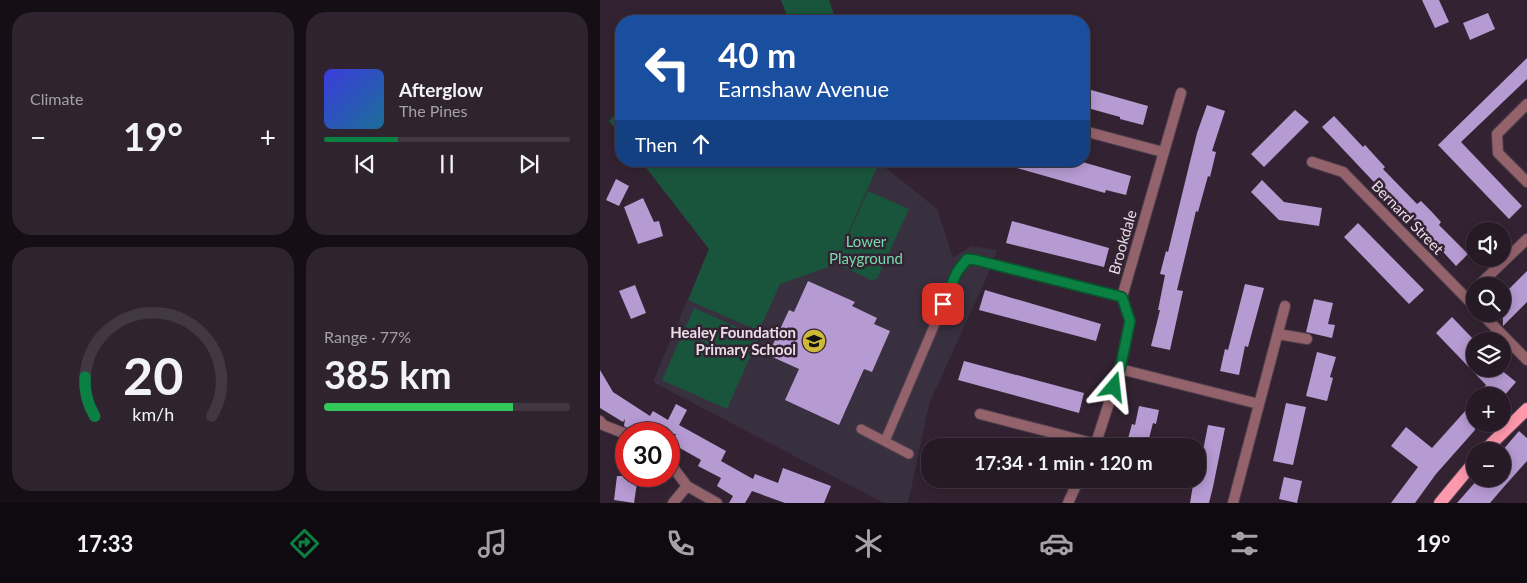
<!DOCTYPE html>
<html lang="en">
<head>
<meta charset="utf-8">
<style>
	body { margin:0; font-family:Lato,sans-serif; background:#2e232e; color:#f1f3f6; height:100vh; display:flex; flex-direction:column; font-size:19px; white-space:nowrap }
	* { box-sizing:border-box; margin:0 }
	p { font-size:16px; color:#a4a1a7 }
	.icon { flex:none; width:28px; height:28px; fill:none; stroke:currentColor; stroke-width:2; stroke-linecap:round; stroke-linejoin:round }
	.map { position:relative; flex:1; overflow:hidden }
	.details { display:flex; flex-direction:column; gap:12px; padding:12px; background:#150e15; width:600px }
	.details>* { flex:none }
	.banner { position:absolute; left:15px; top:15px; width:475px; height:152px; border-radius:20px; box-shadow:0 2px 12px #0003,0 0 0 1px #423843; background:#1a4fa0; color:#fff; overflow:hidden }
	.tools { position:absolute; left:866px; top:222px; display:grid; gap:10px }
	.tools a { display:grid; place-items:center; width:45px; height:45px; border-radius:50%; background:#261a26; box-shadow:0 2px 12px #0003,0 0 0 1px #423843; font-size:25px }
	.speed { position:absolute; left:15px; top:422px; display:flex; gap:10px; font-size:25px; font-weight:700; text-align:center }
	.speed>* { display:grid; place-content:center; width:65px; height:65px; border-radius:50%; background:#261a26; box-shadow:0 2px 12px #0003,0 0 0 1px #423843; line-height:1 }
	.speed .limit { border:8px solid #d22; background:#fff; color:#111 }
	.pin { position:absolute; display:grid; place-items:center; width:42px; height:42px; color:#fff; margin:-21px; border-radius:10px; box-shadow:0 2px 8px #0006 }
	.me { position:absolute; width:55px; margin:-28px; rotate:17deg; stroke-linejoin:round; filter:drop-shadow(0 0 4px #0008) }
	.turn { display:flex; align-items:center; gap:18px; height:105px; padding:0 20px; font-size:22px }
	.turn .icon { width:65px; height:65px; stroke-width:2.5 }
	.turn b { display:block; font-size:35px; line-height:42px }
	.then { display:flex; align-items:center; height:48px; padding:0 20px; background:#0003; gap:10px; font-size:19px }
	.big { font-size:38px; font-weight:700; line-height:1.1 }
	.details .card { flex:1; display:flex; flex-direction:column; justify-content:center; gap:8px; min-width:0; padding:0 18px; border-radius:20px; background:#2e232e }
	.details .dial { align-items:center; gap:0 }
	.dial svg { height:130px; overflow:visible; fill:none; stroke:#423843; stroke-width:7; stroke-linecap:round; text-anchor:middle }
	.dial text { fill:#f1f3f6; stroke:none }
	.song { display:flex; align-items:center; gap:15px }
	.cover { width:60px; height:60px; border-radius:8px; background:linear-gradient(135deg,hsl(240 70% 55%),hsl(200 70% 35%)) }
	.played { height:5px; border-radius:2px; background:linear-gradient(90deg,#0b8043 30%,#423843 30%) }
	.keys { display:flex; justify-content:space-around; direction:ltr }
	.heat { display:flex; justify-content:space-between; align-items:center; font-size:28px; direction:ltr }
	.charge { height:8px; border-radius:4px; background:linear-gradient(90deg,#34c759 77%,#423843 0) }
	.details .tiles { flex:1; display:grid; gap:12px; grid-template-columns:repeat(2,1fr) }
	.trip { position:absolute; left:321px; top:438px; width:285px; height:50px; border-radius:20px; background:#261a26; box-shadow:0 2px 12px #0003,0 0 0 1px #423843; font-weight:700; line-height:50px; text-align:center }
	.menu { display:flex; height:80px; justify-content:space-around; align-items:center; background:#0f0a0f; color:#a4a1a7 }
	.menu .icon { width:35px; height:35px }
	.menu .current { color:#0b8043 }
	.menu b { font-size:22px; color:#f1f3f6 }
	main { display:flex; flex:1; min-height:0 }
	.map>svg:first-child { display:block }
	.education { fill:#39303f }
	.green { fill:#19553c }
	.building { fill:#b69ad2 }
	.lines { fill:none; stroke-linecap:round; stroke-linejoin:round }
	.service-casing { stroke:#50414f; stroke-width:11 }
	.pedestrian-casing { stroke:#50414f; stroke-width:12 }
	.minor-casing { stroke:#50414f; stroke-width:12 }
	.primary-casing { stroke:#50414f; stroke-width:14 }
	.service { stroke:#93626b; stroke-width:9 }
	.pedestrian { stroke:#93626b; stroke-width:10 }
	.minor { stroke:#93626b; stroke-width:10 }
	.primary { stroke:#fe98ac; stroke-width:12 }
	.route-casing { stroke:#07532c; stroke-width:12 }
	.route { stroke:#0b8043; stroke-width:9 }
	.labels { text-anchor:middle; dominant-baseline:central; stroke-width:5; stroke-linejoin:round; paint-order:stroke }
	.street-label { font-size:15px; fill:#e9dee8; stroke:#332332 }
	.park-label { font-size:15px; fill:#77daac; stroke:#332332 }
	.poi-label { font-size:15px; font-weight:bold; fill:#e9dee8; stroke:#332332; text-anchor:end }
</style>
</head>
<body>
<main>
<section class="details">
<div class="tiles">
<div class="card"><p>Climate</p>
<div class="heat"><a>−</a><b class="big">19°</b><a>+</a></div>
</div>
<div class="card">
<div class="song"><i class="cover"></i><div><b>Afterglow</b><p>The Pines</p></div></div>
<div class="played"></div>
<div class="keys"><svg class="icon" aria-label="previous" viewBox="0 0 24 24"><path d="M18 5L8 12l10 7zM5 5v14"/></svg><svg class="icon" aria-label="pause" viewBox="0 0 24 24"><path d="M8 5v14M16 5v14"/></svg><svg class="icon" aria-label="next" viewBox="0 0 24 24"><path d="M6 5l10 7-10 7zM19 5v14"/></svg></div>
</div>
<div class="card dial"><svg viewBox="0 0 100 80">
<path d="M14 69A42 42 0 1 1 86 69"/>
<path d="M14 69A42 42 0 0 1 8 45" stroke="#0b8043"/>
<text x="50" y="56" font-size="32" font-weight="700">20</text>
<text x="50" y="72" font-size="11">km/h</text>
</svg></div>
<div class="card"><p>Range · 77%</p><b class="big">385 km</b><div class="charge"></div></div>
</div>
</section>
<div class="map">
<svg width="927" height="503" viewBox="0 0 927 503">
	<rect width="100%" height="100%" fill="#332332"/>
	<path class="education" d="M41,161H277L337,209L353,258L371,246L397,250L389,272L329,404L308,503H284L53,382L109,249Z"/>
	<path class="green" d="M181,0H229L236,21H189Z
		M21,108V136L9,121Z
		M41,161H277L279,163L234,265L180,284L159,331L88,300L109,249Z
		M268,191L309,209L277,279L271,280L236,263Z
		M94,308L159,337L127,409L62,380Z"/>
	<path class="building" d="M822,0H839L849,22L835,28Z
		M888,13L895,29L870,40L863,23Z
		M927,58V79L861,142L922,206L909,219L838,145Z
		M484,88L548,106L543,125L520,119V117L484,107Z
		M607,105L625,111L612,151L616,152L610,177L608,176L598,212L596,211L577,290L583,291L570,350L551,346L560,310H558L565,275L560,274L566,251L568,252L597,133Z
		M695,110L709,122L664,167L651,154Z
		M734,116L763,147L765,145L785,167L783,169L817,204L821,201L831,211L841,222L839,225L868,254L856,266L803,208L801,210L772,180L722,127Z
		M407,161H479L531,176L526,195L506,190L505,193L406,165Z
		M16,179L29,186L19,206L6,200Z
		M662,180L684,202L722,208L719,226L679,220L651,192Z
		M43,198L54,222L59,221L63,236L38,244L24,207Z
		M412,221L509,248L504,267L406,243Z
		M758,223L824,290L809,304L744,237Z
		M927,271V302L903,326L902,296Z
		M208,281L255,302L252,306L277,318L274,324L290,331L272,372L264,369L239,425L185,400L199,369L168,355L189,310L194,312Z
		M645,284L664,288L648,347L645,346L639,375L620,371L625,349L628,350Z
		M35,285L46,313L31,319L19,291Z
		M385,290L501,324L496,341L379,310Z
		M714,299L733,303L728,324L735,325L732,338L706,332Z
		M852,317L875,341V369H900L916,382L904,396H876L886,385L836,333Z
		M717,352L736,357L730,377L733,378L727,401L706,396Z
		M364,361L484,393L479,413L358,380Z
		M0,370L13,392L50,416L53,411L68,420L76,404L87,410L79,425L126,451L121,461L153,479L155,474L178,483L183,468L231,486L224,503H185L152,491L145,503H129L133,496L117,486L121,478L98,466L101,460L71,443L76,434H54L36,423L31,430L24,426L25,419L23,422L0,408Z
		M875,400V430L836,474L815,503H791L818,467L791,446L806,427L832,448Z
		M686,403L706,407L693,465L673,461Z
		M539,406L559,410L556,424L553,423L547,446H526L532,424L535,425Z
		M608,425L625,428L613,487L609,503H590L594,479H598V460L601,461Z
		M919,431L927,438V461L902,489L890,503H857L878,479H902V451Z
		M17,476H38L34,503L14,500Z
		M684,477L702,481L697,503L679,499Z"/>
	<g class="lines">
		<g class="service-casing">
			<path id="service" d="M261,429L309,454
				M285,441L357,272L367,259L376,260L396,265"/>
		</g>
		<g class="pedestrian-casing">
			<path id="pedestrian" d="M0,421L3,425L26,434"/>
		</g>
		<g class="minor-casing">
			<path id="minor" d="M927,104L897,134L898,153L927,182
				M484,131L563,152
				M712,162L743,172L875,307
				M396,265L522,297
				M878,286L927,239
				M882,314L927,360
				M678,334L707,339
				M520,369L659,404
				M380,414L496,444
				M495,446L520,369L530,321L522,297L581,93
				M69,462L87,486L117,503
				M73,503L87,486
				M468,503L479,479
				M633,503L685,306"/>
		</g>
		<g class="primary-casing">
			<path id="primary" d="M884,451L927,409
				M840,503L875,461"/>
		</g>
		<use href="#service" class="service"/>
		<use href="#pedestrian" class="pedestrian"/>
		<use href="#minor" class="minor"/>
		<use href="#primary" class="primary"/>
	</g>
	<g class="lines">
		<g class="route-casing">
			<path id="route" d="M343,304L357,272L367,259L376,260L522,297L530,321L520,369L514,387"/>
		</g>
		<use href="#route" class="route"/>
	</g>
	<defs>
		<g id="school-disc" transform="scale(1.25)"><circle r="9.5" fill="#ceb837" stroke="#332332"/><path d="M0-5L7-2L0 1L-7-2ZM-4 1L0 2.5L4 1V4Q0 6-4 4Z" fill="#111"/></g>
	</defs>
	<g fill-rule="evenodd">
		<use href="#school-disc" x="214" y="341"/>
	</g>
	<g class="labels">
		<g class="street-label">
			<text transform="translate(808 217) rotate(46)">Bernard Street</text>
			<text transform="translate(522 242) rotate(-74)">Brookdale</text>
		</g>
		<g class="park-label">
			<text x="266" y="241">Lower<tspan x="266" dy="17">Playground</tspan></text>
		</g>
		<g class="poi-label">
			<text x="196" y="332">Healey Foundation<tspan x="196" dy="17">Primary School</tspan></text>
		</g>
	</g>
</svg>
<div class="tools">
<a><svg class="icon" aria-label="sound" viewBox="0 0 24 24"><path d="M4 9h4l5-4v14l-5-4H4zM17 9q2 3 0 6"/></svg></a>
<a><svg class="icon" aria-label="search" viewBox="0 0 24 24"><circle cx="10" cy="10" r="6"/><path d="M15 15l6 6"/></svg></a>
<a><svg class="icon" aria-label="layers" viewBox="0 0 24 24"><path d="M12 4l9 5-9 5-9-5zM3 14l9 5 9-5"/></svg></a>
<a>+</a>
<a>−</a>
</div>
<div class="speed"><div class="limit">30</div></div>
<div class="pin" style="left:343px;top:304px;background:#d93025"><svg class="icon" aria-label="arrive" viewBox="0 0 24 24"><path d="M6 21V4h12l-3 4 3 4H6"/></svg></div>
<svg class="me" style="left:514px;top:387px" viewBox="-20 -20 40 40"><path d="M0-17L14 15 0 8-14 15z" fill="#0b8043" stroke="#fff" stroke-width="4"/></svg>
<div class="trip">17:34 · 1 min · 120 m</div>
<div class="banner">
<div class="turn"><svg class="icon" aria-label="left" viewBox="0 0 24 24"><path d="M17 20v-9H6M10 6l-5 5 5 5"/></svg><div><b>40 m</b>Earnshaw Avenue</div></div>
<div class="then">Then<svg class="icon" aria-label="ahead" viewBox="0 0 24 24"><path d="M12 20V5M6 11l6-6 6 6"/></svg></div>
</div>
</div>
</main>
<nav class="menu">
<b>17:33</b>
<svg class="icon current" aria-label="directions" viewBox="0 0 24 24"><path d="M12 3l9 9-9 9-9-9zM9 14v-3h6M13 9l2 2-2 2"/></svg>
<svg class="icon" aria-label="music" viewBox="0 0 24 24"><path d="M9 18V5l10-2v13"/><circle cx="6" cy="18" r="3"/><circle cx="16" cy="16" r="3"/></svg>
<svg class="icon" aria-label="phone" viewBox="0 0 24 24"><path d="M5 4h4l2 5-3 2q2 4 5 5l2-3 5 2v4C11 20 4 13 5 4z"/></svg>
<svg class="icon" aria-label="climate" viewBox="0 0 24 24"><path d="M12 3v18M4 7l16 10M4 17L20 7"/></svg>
<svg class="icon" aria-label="car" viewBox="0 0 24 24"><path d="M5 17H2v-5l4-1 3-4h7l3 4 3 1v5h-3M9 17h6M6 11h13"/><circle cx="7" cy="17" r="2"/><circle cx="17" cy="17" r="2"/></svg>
<svg class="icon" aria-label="filters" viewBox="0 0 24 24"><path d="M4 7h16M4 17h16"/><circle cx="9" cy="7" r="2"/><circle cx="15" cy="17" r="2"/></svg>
<b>19°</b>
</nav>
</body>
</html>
